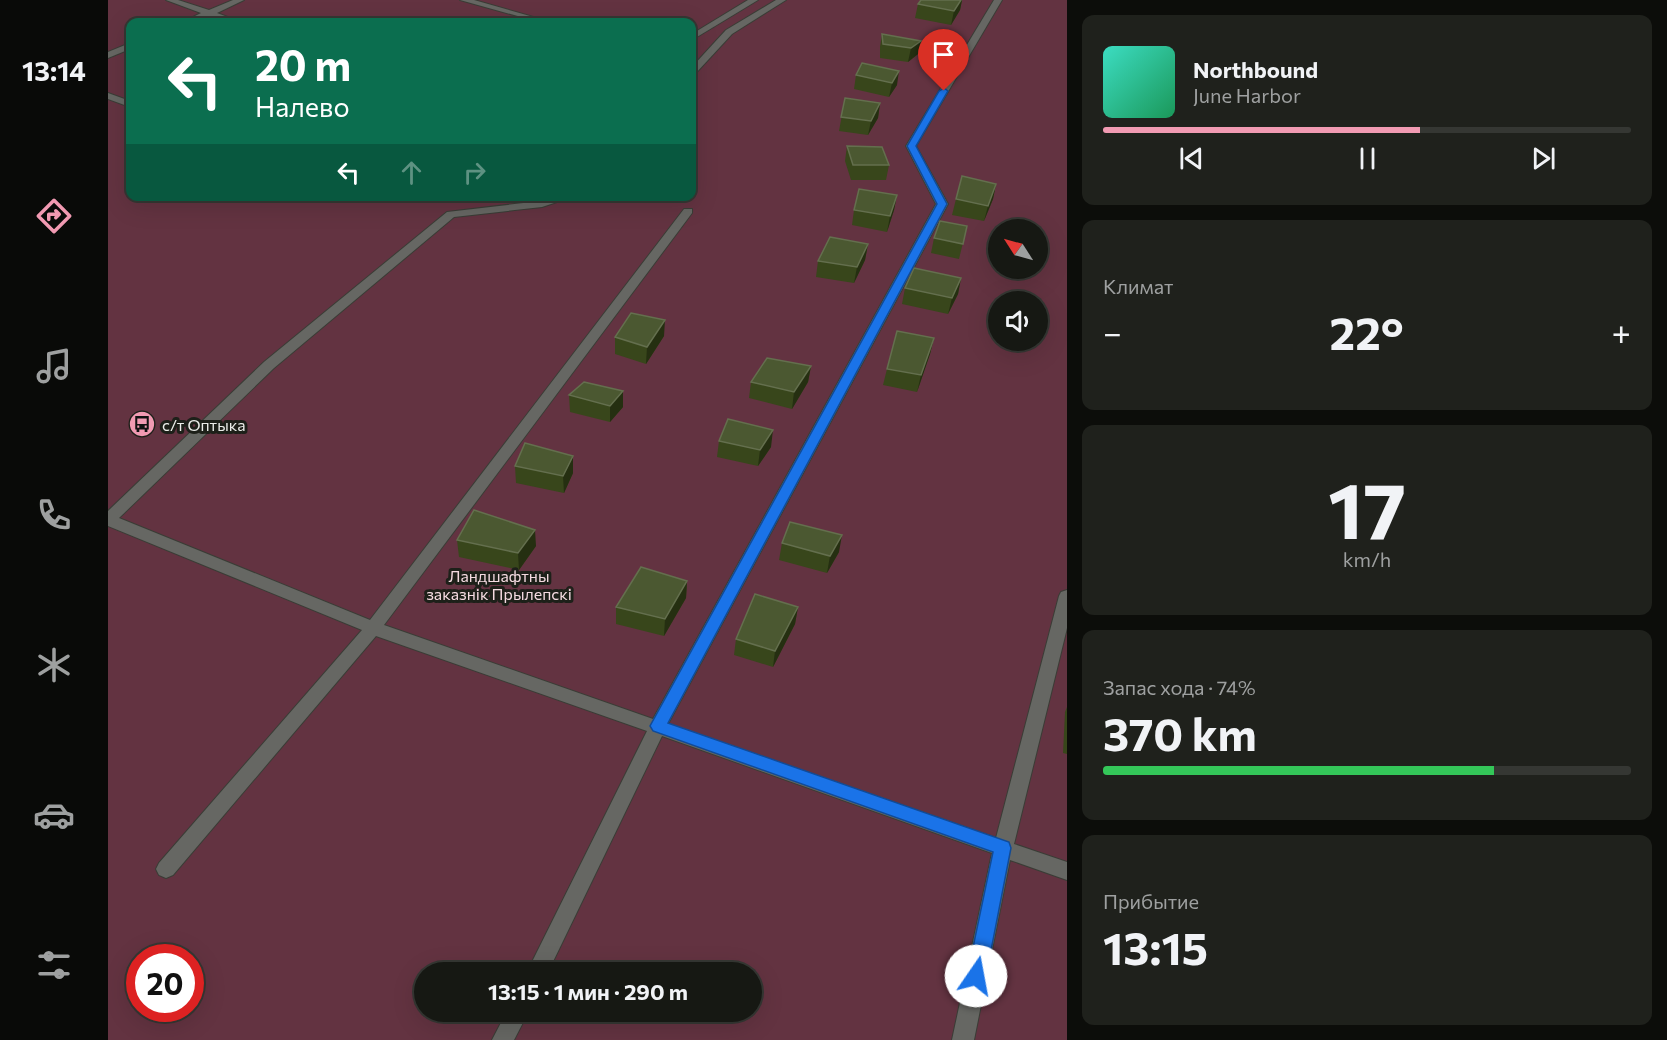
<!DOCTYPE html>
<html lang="ru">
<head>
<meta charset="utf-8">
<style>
	body { margin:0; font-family:Commissioner,sans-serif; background:#1f211c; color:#f1f3f6; height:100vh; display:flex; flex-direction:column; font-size:22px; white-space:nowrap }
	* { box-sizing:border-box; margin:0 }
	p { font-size:20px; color:#9ea0a0 }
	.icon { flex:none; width:33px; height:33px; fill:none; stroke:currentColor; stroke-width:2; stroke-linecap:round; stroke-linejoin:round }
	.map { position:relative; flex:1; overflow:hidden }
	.panel { display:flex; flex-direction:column; gap:15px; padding:15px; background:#0c0d0a; width:600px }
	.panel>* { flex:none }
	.banner { position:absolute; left:18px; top:18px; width:570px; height:183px; border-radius:12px; box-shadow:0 6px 24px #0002,0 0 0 2px #353733; background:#0b6e4f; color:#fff; overflow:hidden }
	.needle { width:39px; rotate:306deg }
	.buttons { position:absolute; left:880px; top:219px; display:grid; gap:12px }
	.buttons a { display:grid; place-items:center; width:60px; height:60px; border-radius:50%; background:#161813; box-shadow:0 6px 24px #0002,0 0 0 2px #353733; font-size:30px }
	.speed { position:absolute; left:18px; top:944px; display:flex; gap:12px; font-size:30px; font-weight:700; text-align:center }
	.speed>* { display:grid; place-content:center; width:78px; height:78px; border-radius:50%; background:#161813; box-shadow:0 6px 24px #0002,0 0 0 2px #353733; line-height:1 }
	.speed .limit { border:9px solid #d22; background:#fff; color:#111 }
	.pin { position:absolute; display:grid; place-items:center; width:51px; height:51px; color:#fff; margin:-62px -26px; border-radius:50% 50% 50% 0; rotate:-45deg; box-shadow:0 0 6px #0007 }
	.pin .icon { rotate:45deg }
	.me { position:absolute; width:66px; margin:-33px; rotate:12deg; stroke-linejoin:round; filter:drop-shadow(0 0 4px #0008) }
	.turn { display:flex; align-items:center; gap:21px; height:126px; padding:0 30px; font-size:27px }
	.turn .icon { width:78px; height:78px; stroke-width:2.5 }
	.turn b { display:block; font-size:42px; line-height:51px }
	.lanes { display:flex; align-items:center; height:57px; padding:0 30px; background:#0003; justify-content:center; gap:30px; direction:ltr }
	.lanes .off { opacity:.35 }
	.big { font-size:45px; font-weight:700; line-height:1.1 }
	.panel .tile { flex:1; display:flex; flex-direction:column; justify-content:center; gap:9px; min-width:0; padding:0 21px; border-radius:12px; background:#1f211c }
	.panel .dial { align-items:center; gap:0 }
	.dial b { font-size:78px; line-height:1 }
	.song { display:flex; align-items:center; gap:18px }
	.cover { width:72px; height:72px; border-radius:9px; background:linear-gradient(135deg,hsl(170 70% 55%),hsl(150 70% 35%)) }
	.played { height:6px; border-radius:3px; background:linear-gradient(90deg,#f19ab2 60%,#353733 60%) }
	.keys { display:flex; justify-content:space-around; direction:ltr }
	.heat { display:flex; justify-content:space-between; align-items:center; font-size:33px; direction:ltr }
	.charge { height:9px; border-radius:4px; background:linear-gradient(90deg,#34c759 74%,#353733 0) }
	.trip { position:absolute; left:306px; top:962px; width:348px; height:60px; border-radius:30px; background:#161813; box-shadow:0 6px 24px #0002,0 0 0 2px #353733; font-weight:700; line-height:60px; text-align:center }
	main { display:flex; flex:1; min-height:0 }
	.tabs { display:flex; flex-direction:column; width:108px; justify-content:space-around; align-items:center; background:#090a08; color:#9ea0a0 }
	.tabs .icon { width:42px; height:42px }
	.tabs .on { color:#f19ab2 }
	.tabs b { font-size:27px; color:#f1f3f6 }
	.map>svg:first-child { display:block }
	.green { fill:#633341; fill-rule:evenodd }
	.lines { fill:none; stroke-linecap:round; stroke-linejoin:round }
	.minor-casing { stroke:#3a3d36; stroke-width:2 }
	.minor { fill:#666763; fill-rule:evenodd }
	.wall { fill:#38461b }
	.shaded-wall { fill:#252f11 }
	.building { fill:#4b5831; stroke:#646f4e; stroke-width:1.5 }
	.route { fill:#1a73e8; stroke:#114b97; stroke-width:1.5 }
	.labels { text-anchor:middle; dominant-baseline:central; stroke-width:6; stroke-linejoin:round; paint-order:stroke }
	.poi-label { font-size:16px; fill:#ebede9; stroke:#1d2019; text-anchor:start }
	.park-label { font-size:16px; fill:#f4dae0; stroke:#1d2019 }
</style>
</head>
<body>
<main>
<nav class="tabs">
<b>13:14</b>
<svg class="icon on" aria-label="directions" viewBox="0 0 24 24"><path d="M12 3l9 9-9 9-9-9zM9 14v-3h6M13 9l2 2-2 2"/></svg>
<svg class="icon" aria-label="music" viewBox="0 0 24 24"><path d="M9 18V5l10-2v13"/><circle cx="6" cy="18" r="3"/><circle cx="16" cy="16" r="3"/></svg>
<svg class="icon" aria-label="phone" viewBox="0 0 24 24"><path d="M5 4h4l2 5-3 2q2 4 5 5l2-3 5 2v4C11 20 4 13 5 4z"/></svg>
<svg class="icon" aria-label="climate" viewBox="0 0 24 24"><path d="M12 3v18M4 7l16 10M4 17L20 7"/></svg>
<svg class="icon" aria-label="car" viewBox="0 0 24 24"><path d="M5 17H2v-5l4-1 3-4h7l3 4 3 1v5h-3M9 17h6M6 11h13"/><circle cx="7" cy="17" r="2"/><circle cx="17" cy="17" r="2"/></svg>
<svg class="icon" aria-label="filters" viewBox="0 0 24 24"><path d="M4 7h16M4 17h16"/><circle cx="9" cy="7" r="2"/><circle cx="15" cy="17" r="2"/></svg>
</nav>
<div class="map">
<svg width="959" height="1040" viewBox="0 0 959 1040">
	<rect width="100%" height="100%" fill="#1d2019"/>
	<path class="green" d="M0,0H959V1040H0ZM22,22H584V196H22ZM891,230H930V268H891ZM891,302H930V340H891ZM32,957H82V1008H32ZM316,972H644V1011H316Z"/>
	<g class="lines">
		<g class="minor-casing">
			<path id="minor" d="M58,0H70L101,10L125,0H136L109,13L133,22H122L101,16L85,22H75L93,13Z
				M352,0H366L443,22H431Z
				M640,0H650L584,40V34Z
				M668,0H678L624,34L587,74L584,75V67L618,30Z
				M886,0H894L808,146L840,204L560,724L888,838L951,596L953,592L959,590V628L906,844L959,862V880L902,860L866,1040H844L884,853L554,736L440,972H419L539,731L268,636L65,875L58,878L51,875L48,869L51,863L254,630L0,526V511L156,362L339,212L433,201L448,196H467L434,207L346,217L166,368L11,518L262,620L576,209H584V213L276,625L545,719L828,204L798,146Z
				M22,43V49L0,58V52Z
				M0,93L22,101V107L0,99Z
				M399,1011H421L406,1040H384Z"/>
		</g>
		<use href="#minor" class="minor"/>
	</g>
	<path class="wall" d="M813,0H854L852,10L843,25L807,18L810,4Z
		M774,34L813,41L810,54L800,62L772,58V47Z
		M754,63L789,85L781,97L746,89L748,75Z
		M737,98L772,103L770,118L760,135L731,131Z
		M739,146L781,165L778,180H743L737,161Z
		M888,184L885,199L876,221L844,215L848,199Z
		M789,195L786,210L779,232L744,225L746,210Z
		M859,226L851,259L823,253L826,238Z
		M760,244L757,260L746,283L708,277L710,261Z
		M853,278L850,294L840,314L794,304L797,288Z
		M556,336L538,364L507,354V337Z
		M826,338L822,354L809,392L775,385L779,369Z
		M703,366L700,382L684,409L641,398L643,382Z
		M461,395L515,407L502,422L462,412Z
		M611,441L663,447L650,466L609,457Z
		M407,466L465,473L456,493L408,483Z
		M349,540L428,546L411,570L351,557Z
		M674,543L731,552L719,573L671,560Z
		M579,581L578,598L556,636L508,624V607Z
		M690,607L687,624L665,667L626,655L628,639Z
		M959,707V754L955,753L957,712Z"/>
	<path class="shaded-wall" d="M853,0H854L852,10L843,25L846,11Z
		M813,41L810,54L800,62L803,48Z
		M791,71L789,85L781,97L784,83Z
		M772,103L770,118L760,135L763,121Z
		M888,184L885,199L876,221L880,206Z
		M789,195L786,210L779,232L782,216Z
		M760,244L757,260L746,283L749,267Z
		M853,278L850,294L840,314L844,298Z
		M557,320L556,336L538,364L539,347Z
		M826,338L822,354L809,392L813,375Z
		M703,366L700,382L684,409L686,392Z
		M515,391V407L502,422V406Z
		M665,430L663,447L650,466L652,450Z
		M465,456V473L456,493L455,476Z
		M427,530L428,546L411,570L410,553Z
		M734,535L731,552L719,573L722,556Z
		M579,581L578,598L556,636L557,619Z
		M690,607L687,624L665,667L667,651Z"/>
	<path class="building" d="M813,0H853L846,11L810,4Z
		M774,34L813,41L803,48L775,44Z
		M754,63L791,71L784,83L748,75Z
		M737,98L772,103L763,121L733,117Z
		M739,146L774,147L781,165H745Z
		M854,176L888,184L880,206L848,199Z
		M751,189L789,195L782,216L746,210Z
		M832,221L859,226L855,244L826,238Z
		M722,237L760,244L749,267L710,261Z
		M806,268L853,278L844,298L797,288Z
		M523,313L557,320L539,347L507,337Z
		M789,331L826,338L813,375L779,369Z
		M659,358L703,366L686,392L643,382Z
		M476,382L515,391L502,406L461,395Z
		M620,419L665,430L652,450L611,441Z
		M417,443L465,456L455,476L407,466Z
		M366,510L427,530L410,553L349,540Z
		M682,522L734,535L722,556L674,543Z
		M533,567L579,581L557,619L508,607Z
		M647,594L690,607L667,651L628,639Z"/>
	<path class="route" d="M836,88L840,91L808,146L839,204L560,723L901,842L903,848L878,976L875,982L868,985L862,982L859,976L885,852L545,731L542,726L829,204L799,146L831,91Z"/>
	<defs>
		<g id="bus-disc" transform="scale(1.35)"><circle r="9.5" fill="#f19ab2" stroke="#1d2019"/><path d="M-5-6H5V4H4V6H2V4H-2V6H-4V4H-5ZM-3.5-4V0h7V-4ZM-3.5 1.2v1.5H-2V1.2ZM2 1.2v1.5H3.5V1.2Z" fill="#111"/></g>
	</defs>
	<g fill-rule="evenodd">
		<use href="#bus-disc" x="34" y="424"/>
	</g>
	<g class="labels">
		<g class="poi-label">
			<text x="54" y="424">с/т Оптыка</text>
		</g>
		<g class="park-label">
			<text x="391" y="575">Ландшафтны<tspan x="391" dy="18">заказнік Прылепскі</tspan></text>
		</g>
	</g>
</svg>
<div class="buttons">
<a><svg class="needle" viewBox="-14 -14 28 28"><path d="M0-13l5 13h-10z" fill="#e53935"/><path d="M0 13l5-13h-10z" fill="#9ea0a0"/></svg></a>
<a><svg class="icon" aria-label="sound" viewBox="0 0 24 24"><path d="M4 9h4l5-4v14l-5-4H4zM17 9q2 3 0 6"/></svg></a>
</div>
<div class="speed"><div class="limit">20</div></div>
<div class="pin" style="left:836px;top:91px;background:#d93025"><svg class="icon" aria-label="arrive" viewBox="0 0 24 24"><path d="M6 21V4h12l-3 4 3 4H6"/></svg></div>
<svg class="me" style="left:868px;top:976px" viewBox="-20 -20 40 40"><circle r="19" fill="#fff"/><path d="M0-13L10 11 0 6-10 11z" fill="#1a73e8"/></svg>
<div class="trip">13:15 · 1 мин · 290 m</div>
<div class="banner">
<div class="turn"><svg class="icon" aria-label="left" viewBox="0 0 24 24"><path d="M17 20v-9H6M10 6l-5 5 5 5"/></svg><div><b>20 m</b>Налево</div></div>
<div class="lanes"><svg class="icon" aria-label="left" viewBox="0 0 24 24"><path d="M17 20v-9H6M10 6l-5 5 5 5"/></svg><svg class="icon off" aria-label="ahead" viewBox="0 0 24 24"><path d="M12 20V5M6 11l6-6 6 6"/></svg><svg class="icon off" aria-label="right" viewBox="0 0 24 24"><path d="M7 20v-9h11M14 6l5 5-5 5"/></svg></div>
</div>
</div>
<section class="panel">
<div class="tile">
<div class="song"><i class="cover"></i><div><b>Northbound</b><p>June Harbor</p></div></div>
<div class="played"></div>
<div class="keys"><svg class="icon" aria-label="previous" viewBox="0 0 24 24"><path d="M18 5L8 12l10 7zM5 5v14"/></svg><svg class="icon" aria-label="pause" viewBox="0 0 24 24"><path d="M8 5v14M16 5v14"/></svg><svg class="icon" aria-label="next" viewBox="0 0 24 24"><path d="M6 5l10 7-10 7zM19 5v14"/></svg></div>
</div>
<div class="tile"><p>Климат</p>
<div class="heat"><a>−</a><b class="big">22°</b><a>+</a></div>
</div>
<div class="tile dial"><b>17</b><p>km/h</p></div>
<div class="tile"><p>Запас хода · 74%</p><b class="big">370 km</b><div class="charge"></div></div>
<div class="tile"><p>Прибытие</p><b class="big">13:15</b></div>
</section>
</main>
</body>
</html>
